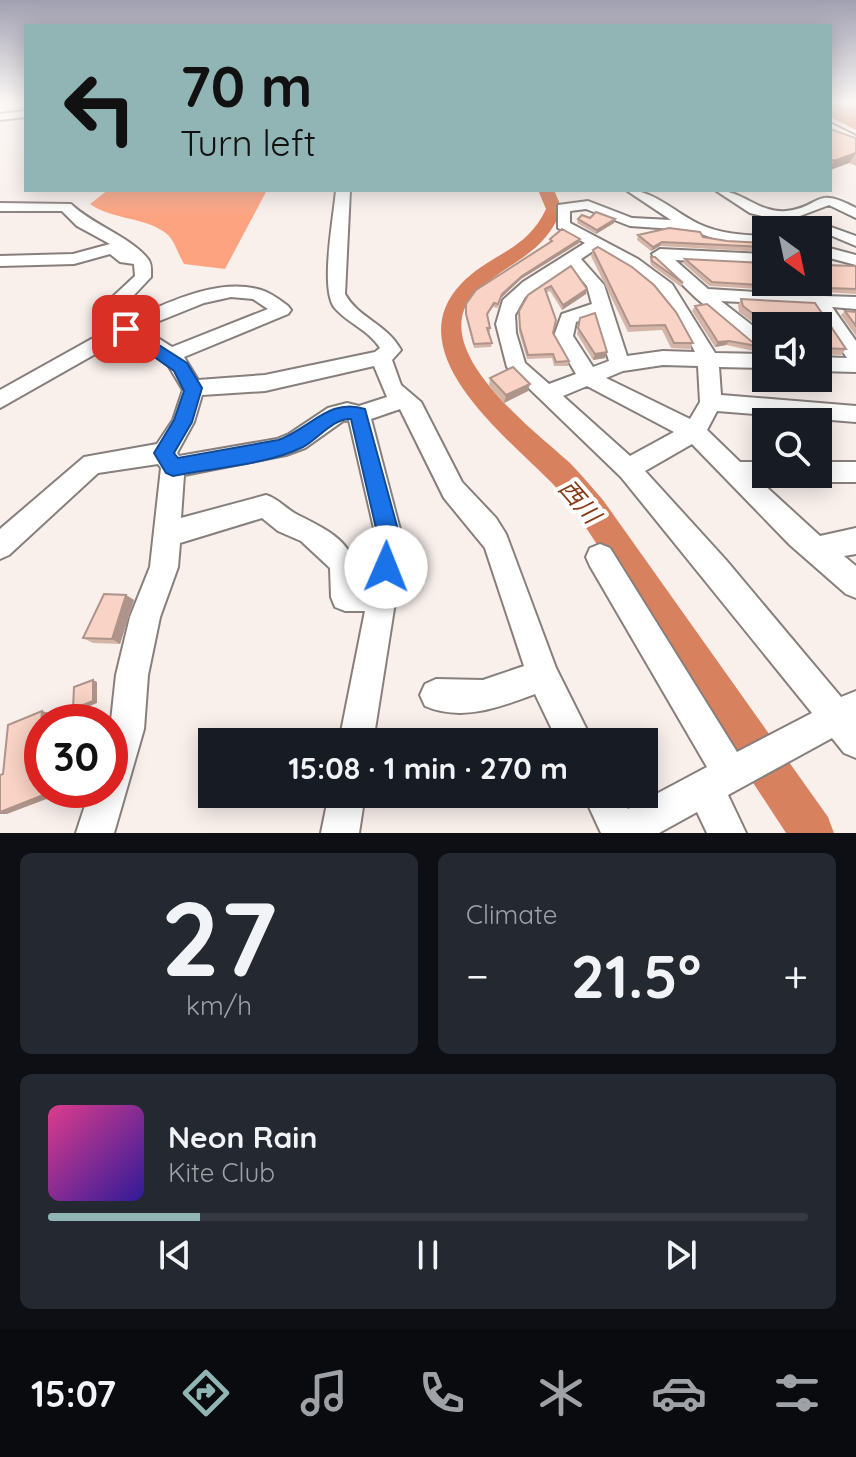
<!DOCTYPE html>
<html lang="en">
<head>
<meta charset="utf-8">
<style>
	body { margin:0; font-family:Quicksand,"Noto Sans JP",sans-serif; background:#242831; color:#f1f3f6; height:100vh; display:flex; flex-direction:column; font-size:30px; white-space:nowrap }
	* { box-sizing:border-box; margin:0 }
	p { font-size:26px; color:#9ea1a6 }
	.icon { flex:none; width:44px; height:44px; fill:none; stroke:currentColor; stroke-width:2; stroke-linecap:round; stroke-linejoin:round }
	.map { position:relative; height:833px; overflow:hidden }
	.drawer { display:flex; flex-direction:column; gap:20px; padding:20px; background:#0d0f14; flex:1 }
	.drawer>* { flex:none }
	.top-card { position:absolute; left:24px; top:24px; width:808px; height:168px; border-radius:0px; box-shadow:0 4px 20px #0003; background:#91b4b5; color:#111; overflow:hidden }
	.needle { width:52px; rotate:147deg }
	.buttons { position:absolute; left:752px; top:216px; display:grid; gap:16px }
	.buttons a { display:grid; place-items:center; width:80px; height:80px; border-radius:0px; background:#171b24; box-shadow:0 4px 20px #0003; font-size:40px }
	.speed { position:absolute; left:24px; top:704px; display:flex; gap:16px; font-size:40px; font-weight:700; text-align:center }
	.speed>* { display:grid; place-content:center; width:104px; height:104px; border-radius:50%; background:#171b24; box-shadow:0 4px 20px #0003; line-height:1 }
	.speed .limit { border:12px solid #d22; background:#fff; color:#111 }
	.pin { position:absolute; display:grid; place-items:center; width:68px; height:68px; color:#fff; margin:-34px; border-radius:16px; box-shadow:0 4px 12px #0006 }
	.me { position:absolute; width:88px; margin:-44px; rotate:1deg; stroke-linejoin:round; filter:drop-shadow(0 0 6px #0008) }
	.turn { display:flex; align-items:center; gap:28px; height:168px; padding:0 24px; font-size:36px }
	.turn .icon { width:104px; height:104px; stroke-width:2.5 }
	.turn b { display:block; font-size:56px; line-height:68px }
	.big { font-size:60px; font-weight:700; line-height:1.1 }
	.drawer .tile { flex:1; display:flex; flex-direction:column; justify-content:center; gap:12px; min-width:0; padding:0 28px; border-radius:12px; background:#242831 }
	.drawer .dial { align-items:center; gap:0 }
	.dial b { font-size:104px; line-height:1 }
	.song { display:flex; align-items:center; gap:24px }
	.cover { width:96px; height:96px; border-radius:12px; background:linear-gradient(135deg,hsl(330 70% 55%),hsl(250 70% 35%)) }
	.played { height:8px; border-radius:4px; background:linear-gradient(90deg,#91b4b5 20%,#363941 20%) }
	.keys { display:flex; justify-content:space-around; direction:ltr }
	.heat { display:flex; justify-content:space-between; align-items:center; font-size:44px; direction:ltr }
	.drawer .tiles { flex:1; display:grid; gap:20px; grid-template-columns:1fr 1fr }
	.tile:last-child { grid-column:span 2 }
	.trip { position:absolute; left:198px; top:728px; width:460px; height:80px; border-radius:0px; background:#171b24; box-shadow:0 4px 20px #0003; font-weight:700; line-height:80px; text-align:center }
	.dock { display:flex; height:128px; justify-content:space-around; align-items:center; background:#090b0e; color:#9ea1a6 }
	.dock .icon { width:56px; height:56px }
	.dock .on { color:#91b4b5 }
	.dock b { font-size:36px; color:#f1f3f6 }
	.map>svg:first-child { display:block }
	.forest { fill:#fea380 }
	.water { fill:#d8815f }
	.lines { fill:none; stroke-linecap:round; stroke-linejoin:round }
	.river { fill:#d8815f; fill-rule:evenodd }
	.minor-casing { stroke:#877f7c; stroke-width:4 }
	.minor { fill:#fff; fill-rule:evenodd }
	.wall { fill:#d6b5a9 }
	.shaded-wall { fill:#ae948a }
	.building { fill:#f9d3c5; stroke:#ae948a; stroke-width:2 }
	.route { fill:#1a73e8; stroke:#114b97; stroke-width:2 }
	.labels { text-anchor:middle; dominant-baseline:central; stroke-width:8; stroke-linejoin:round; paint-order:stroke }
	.water-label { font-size:24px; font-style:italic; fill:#873814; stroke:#fff }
</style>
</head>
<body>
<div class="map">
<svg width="856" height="833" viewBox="0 0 856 833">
	<rect width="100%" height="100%" fill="#f9f0ec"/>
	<path class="forest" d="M108,190H267L225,269L184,264C179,256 175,242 168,235C148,217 112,220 90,204Z"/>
	<path class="water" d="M830,101H856V130L830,117Z"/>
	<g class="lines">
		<path class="river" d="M538,190H554L562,209C544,254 514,259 480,288C416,343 534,430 570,463C582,475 592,488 603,500L828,817L834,833H786L581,520C571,507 562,493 551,482C507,437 396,352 461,284C490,253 526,252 546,209Z"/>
		<g class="minor-casing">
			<path id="minor" d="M26,111V117L0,120V114Z
				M830,123L856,136V145L830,131Z
				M336,190H350L345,294C358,318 386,323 401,350L392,360L401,385L421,402L462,482L496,518L506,534L556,668L593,742H558L535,694C500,707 462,722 425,706L420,695L425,684L436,679L483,680L524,666L485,548L444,498L400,409L371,419L402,537L396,596L373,742H339L365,611H345L335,607L331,597L330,568L301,541L278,531L262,518L180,543L178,567L160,617L148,675L144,729L114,833H76L90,790H110V730L116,675L130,617L150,567L161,468L158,464L98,473L9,555L0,559V529L84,457L157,444L173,420L183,390L168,365L127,336L0,408V390L113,327L100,316L105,304L135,276L134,264L120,262L110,254L74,264L0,266V256L73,254L110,244L77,226L62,211H0V203L71,204C93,225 131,237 148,259C152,264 151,271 151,277L120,310L119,314L129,320C167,303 218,277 261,290C271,293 280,300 288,306L291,310L288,314L184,357L198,380L265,375L375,352L380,348C369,330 347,323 334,307C320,287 334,216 336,190ZM231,297L253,299L268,309L172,347L142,328L204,303ZM374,366L387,397L359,406L347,403L328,408L289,434L277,439L179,456L177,453L194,422L202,395L265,391ZM349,420L376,537L370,582H358C355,542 331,532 298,515C287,510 279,499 266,495L181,518L184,475L286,455L305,448L343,421Z
				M626,190C654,190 674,212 699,224C720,234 743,235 766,236V246L725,242L689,230L630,226L586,209L570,211V223L638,259L672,284L715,353L766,354V368L719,367L721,395L856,406V422L717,411L707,430L740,462H766V474H777L775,479L761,482L820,536L856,528V554L844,556L856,566V598L846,594L790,545L692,444L645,471L726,560L841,697L856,691V758L844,753L832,738L728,795L746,833H707L697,812L659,833H601L583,794H621L628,809L707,767L590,566L586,557L590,548L600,544L610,548L737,752L812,713L621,477L507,367L496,324L503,300L523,282L585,243L558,228V205L588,201L632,218L671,220ZM596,249C653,280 666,295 695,352L663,351L627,356L604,285L581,259ZM570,266L587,286L592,304L562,314L554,336L576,374L549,384L525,363L516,333L515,315L525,297ZM595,315L609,361L593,367L573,336L576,322ZM663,365L698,366L700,402L690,419L606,378L623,371ZM587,386L674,432L630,456L563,396Z
				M715,190C742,190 760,214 786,211C823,207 813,185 856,208V218L829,205L800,216L856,236V246L818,230L750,213Z
				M818,245L856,255V265L818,255Z
				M660,249L766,254V264L675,260L708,289L805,295L797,282H814L823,296L856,297V309L832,307L856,341V372L818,371V357L847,358L812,306L721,301L766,336V353L759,351L696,298L654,257L652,254Z
				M818,462H856V482H818L809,479L807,474H818Z
				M329,794H365L359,833H321Z"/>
		</g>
		<use href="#minor" class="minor"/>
	</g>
	<path class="wall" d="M830,129L856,138V166L849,163L830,170Z
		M590,218L614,223L596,234L577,223L578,219Z
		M638,235L703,237L727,241L766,243V252L660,246L651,251L637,240Z
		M550,239H580L579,243L521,279L501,298L498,308L493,307L487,316L490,328V332H488L492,343L491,347L474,348L466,318V304L549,243Z
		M593,250L693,343L690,349L671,348L662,330L628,332L591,256Z
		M651,257L683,283L681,287L651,265L650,261Z
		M818,257L824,265L856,266V294L826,292L817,282H818Z
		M685,259L794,287L791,291L709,286L683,263Z
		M571,266L587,289L586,294L562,310L550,291L546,293L553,333L569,361L568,366H554L552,358L527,359L519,332V311Z
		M741,299L815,303L846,349L841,355L818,354V326H766V332L739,312L738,305Z
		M695,306L757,346L754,351L726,345L715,347L692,311Z
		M845,311L856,312V336L841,315Z
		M580,318L607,352L605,358L593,360L577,334Z
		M490,378L528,391L504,403L489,386Z
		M126,595L134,600L120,644L93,643L83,638Z"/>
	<path class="shaded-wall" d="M856,153L849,163L830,170V167L834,161Z
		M615,219L614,223L596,234L597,230Z
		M580,239L579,243L521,279L501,298L498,308L502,294L522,276Z
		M662,242L660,246L651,251L653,247Z
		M587,289L586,294L562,310L563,305Z
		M729,341L726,345L715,347L718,342Z
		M607,352L605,358L593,360L595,354Z
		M530,384L528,391L504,403L506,395Z
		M126,595L134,600L120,644L112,639Z
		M93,680L97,682V703L78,711L73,709Z
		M42,711L53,714L52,722H42V762H38Z
		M69,790H82L59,798H49L7,814H0V812L48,793Z"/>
	<path class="building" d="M830,129L856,138V153L834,161L830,159Z
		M596,212L615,219L597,230L578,219L582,215L590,218Z
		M669,228L700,232L703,237L727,241L766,243V247L662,242L653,247L638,235Z
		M562,229L580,239L522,276L502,294L498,304L494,303L487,314L490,328H487L492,343L474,344L466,314V304L476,290L552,241L550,239Z
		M598,247L632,267L654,285L676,312L693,343H674L665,325L630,326L593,250Z
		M651,257H655L683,283L652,261Z
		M818,257L824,265L856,266V289L829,288L818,276Z
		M685,259L766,263V282H791L794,287L712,282Z
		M571,266L587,289L563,305L551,286L545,289L556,320L553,333L569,361L556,362L553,354L528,355L520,328L519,311L528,295Z
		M741,299L815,303L846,349L818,348V326H769L743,306Z
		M707,304L757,346L729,341L718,342L695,306Z
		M845,311L856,312V326Z
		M595,313L607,352L595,354L578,328L580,318Z
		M513,367L530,384L506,395L490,378Z
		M104,594L126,595L112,639L83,638Z
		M93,680V701L73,709L74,687Z
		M42,711L38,762L42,760V790H69L47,798L48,793L0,812V775L3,774L8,725Z"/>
	<linearGradient id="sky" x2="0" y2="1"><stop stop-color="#a1a0b1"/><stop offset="0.47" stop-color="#fcf8f6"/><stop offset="1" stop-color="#fcf8f6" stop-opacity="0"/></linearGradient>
	<rect width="856" height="217" fill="url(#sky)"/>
	<path class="route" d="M126,324L187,363L202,388L192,422L174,453L178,458L278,440C310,429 329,397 365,409L400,537L394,574L386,578L378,574L374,567L378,537L351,419C333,418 318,439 303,447C267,465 212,468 173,476L166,473L154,453L174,420L184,391L174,371L121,333L118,329Z"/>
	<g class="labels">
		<g class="water-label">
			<text transform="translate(580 501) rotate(49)">西川</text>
		</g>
	</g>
</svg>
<div class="buttons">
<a><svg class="needle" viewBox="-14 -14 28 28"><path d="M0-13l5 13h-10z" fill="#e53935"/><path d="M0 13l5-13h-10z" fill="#9ea1a6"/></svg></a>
<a><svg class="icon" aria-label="sound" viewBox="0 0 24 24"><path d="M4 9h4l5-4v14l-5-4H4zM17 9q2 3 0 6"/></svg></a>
<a><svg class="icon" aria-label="search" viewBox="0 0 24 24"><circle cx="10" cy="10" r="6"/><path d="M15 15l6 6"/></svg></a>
</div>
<div class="speed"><div class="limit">30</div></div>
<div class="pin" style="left:126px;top:329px;background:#d93025"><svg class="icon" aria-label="arrive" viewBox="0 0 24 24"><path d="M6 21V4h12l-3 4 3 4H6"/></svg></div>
<svg class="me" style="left:386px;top:567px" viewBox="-20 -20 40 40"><circle r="19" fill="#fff"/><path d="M0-13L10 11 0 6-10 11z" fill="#1a73e8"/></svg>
<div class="trip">15:08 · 1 min · 270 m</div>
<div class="top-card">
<div class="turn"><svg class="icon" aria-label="left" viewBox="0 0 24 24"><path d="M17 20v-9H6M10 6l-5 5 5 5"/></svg><div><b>70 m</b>Turn left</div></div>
</div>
</div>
<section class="drawer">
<div class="tiles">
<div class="tile dial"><b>27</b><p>km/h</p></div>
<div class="tile"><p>Climate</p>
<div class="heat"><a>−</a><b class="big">21.5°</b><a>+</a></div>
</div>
<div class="tile">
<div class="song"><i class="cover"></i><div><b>Neon Rain</b><p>Kite Club</p></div></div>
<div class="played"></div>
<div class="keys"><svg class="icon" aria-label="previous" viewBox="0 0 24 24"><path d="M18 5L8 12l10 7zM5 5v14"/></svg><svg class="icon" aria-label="pause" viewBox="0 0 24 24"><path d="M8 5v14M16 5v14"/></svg><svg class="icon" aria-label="next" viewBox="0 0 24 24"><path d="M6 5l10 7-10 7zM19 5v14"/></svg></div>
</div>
</div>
</section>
<nav class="dock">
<b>15:07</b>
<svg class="icon on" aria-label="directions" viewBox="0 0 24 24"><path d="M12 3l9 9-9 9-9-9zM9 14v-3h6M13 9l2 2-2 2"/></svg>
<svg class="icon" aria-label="music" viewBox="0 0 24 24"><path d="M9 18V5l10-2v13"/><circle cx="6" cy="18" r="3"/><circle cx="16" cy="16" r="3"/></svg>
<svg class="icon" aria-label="phone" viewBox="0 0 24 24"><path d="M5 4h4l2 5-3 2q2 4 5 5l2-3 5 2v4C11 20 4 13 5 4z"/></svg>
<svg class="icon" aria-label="climate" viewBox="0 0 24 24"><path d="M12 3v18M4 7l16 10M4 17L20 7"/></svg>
<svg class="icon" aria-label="car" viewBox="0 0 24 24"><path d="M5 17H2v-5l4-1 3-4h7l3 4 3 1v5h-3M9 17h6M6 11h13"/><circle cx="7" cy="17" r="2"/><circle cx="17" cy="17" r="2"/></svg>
<svg class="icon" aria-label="filters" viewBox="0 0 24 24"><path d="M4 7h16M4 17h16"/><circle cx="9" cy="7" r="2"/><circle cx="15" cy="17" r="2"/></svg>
</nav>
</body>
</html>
